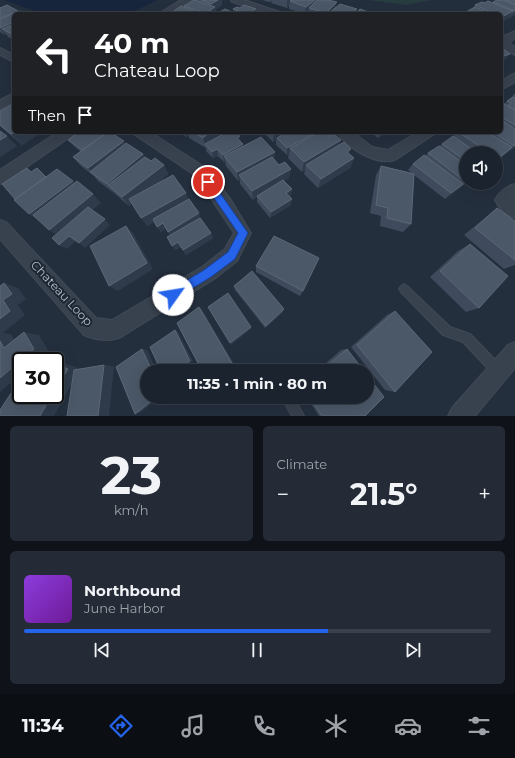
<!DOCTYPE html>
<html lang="en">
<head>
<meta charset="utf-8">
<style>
	body { margin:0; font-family:Montserrat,sans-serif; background:#242b36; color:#f1f3f6; height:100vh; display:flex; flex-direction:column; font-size:15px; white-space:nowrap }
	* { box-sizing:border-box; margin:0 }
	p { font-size:13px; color:#a0a4aa }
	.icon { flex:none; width:22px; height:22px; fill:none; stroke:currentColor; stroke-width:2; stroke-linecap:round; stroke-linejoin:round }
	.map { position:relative; height:416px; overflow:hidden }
	.sheet { display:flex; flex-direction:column; gap:10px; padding:10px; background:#0f1319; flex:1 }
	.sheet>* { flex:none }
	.banner { position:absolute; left:12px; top:12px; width:491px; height:122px; border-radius:6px; box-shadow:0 4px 16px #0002,0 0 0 1px #39404a; background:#202124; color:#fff; overflow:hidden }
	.tools { position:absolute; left:459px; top:146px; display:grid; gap:8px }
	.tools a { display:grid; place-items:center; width:44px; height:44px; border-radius:50%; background:#1b232e; box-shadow:0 4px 16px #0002,0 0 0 1px #39404a; font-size:20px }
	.speed { position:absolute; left:12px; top:352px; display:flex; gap:8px; font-size:20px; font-weight:700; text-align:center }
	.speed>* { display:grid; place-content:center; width:52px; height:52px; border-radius:50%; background:#1b232e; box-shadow:0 4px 16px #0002,0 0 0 1px #39404a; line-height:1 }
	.speed .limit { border:2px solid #111; border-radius:6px; background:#fff; color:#111 }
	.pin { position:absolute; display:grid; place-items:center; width:34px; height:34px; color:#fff; margin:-17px; border:2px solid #fff; border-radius:50%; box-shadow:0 1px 4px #0007 }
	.me { position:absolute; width:44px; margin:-22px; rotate:58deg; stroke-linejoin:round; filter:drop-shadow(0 0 3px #0008) }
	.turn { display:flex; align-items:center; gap:14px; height:84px; padding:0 16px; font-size:18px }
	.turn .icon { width:52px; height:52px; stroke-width:2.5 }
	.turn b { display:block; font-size:28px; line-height:34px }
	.then { display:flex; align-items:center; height:38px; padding:0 16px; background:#0003; gap:8px; font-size:15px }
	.big { font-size:30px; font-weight:700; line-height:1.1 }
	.sheet .tile { flex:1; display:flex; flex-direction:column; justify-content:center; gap:6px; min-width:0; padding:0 14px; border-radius:6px; background:#242b36 }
	.sheet .dial { align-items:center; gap:0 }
	.dial b { font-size:52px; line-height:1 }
	.song { display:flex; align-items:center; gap:12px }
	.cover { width:48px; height:48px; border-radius:6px; background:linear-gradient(135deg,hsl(270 70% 55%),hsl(280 70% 35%)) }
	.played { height:4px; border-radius:2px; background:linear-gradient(90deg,#2563eb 65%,#39404a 65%) }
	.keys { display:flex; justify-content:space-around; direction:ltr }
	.heat { display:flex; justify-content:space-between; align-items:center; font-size:22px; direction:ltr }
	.sheet .tiles { flex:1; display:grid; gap:10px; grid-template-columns:1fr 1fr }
	.tile:last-child { grid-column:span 2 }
	.trip { position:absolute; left:140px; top:364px; width:234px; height:40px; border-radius:20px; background:#1b232e; box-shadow:0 4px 16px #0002,0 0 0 1px #39404a; font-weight:700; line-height:40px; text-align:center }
	.tab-bar { display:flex; height:64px; justify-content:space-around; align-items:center; background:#0b0e12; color:#a0a4aa }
	.tab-bar .icon { width:28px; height:28px }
	.tab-bar .on { color:#2563eb }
	.tab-bar b { font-size:18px; color:#f1f3f6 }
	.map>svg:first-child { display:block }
	.green { fill:#263c3f }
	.water { fill:#17263c }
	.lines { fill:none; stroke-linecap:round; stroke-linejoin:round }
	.service-casing { stroke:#414a57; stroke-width:2 }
	.minor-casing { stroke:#414a57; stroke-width:2 }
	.service { fill:#38414e; fill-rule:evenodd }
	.minor { fill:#38414e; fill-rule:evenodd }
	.wall { fill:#3f4b5c }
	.shaded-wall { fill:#2f3b4b }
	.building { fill:#4b5868; stroke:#5c6777 }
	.route { fill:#2563eb; stroke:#184099 }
	.labels { text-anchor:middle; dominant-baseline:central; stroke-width:4; stroke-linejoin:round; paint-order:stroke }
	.street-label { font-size:12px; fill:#b4bcc9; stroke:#1d2633 }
</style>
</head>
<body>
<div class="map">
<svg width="515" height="416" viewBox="0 0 515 416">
	<rect width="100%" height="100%" fill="#242f3e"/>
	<path class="green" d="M368,0H431L407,5Z"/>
	<path class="water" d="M4,0H157L129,14H43Z"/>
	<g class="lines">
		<g class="service-casing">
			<path id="service" d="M404,284L407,286L450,327L470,334L502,367L503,371L502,375L498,376L494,375L463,342L443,335L401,292L399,289L401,286Z
				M288,397L294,398L304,416H292L284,402L286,398Z"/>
		</g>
		<g class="minor-casing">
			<path id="minor" d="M181,0H192L170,14H158Z
				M231,0H244L280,12L282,14H268L232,2Z
				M515,31V38L509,43L515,47V55L503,49L501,46L502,37Z
				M0,48L14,55V62L0,55Z
				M515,73V82L501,90V81Z
				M14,93V102L0,109V100Z
				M58,132H75L73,135L5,182L0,184V170Z
				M133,132H150L206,168L229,197L251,233L237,261L214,279L121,337C110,342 95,340 84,335L0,239V220L6,222L96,318L112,320L202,267L225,249L234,233L196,176L135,135Z
				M337,132H353L372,147L388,150L418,132H435L433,135L395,160C376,166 347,148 337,132Z
				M515,184V218C507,215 499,208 495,200C499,192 507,186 515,184Z
				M515,342V368L475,416H448L452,408L508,345Z"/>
		</g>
		<use href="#service" class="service"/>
		<use href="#minor" class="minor"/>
	</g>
	<path class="wall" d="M198,0H222V5L216,9V14L234,12L233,9L256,14H171V13L184,8V6L198,1Z
		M262,0H328L336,7L357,9L356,13L374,14H308V12L304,14L289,9V6L287,8L271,3L272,1L269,2Z
		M497,0H515V15L509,18H508L501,22V14H463L464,13L473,8L475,5L485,3H492L493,2Z
		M0,8L14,14V40L8,37L7,35H5L0,32Z
		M515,93V147L496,161V153H466V183L445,199L414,175L411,224L403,232L380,226L381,216L370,213L376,175L381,166L412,173L408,170L413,164L425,156L428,153L440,146L442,144L454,136L457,132H501V102L504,104L507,101L511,98Z
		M0,111L14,132H42L22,145L0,126Z
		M170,132H223L217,137L241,142L243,146L274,160L289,178L284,181L291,195L290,196L291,205L270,218L257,202V197L253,200L240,184V180L238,181L226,166L225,161L224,162L218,156L213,158L206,151V148L189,138L188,135L186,137L179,132L175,135Z
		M263,132H324L329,136L341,140L339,145L354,158L350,168L318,188L304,174L305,170L302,172L288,158L289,154L287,155L276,145V140L273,142Z
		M371,132H388L378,138Z
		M105,134L125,143L143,154L145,158L151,161L164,165L168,174L154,186L188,199L211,233L213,238L186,255L181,247L175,250L170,235L166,228L161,232L154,222L147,226L132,203L129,206L114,193L98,181L93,175L81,166L73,157L80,151L74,146L68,140Z
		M497,208L515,221V265L504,269L464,235Z
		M470,244L479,308L466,312L430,277L458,251Z
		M256,266L303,291L300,296L256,272Z
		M234,286L283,312L265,328L235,290Z
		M395,311V392L385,390L351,347L387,315Z
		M347,349L364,371H317L341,350Z
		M307,397H367L365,416H319Z"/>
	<path class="shaded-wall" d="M218,0H222V5L216,9V14H206L212,10L211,4Z
		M288,0H298L290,1L289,6L287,8V1Z
		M315,0H319L309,8L308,12L305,14L306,7Z
		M337,2L335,10L331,14H326Z
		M256,9V14H253V11Z
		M357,9L356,14H352Z
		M18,11L20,14L0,28V18Z
		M513,11L508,19L501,22V18L502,17Z
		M515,11V15L509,18Z
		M14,22V32L2,29L7,35H5L0,28Z
		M510,54L504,61L501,63V57Z
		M15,132H42L22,145L11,134Z
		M174,132H179L175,135Z
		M184,132H187L188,135L186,137Z
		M210,132H223L207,146L205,144L206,148L203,138Z
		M274,132H292L277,138L276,140L273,142Z
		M317,132H319L290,148L289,154L287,155V148Z
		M381,132H388L378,138Z
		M7,136L17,146L0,157V140Z
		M240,136L241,143L237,138Z
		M341,140L338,150L306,165L305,170L302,172L304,162Z
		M124,141L130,151L93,174L88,168Z
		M243,144L244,151L224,156L225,161L224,162L223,155Z
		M515,145V147L503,156Z
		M217,149L218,156L213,158L212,152Z
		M351,149L347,159V152Z
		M275,152L274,161L239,175L240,180L238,181L237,172Z
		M143,154L148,163L108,185L107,184Z
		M354,158L350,168L318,188L321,179Z
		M164,165L168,174L129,206L122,197Z
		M291,169L289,178L257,197V196V197L253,200L252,191Z
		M73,181L81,190L41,222L29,214Z
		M463,184L456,190L445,199L451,193Z
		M292,189L291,195L285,199L286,193Z
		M186,193L189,201L147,226L141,218Z
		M93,194L101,203L60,237L49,230Z
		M292,199L291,205L270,218L271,212Z
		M199,213L201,219L171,237L168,232Z
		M105,219L110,225L85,248L79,243Z
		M163,223L166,228L161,232L157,227Z
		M126,226L133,233L153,269L118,291L109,286Z
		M211,233L213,238L186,255L183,250Z
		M69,236L76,241L67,249L59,245Z
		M178,242L181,247L175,250L172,246Z
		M4,283L18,288L26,299L18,305L25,315L3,333L11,334L20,350L4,348L0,341V319L3,300Z
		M199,307L203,311L234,364L225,371H222Z
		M284,309L283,312L265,328L266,326Z
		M251,327V329L231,345L230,343Z
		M175,330L178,332L193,361L180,371H176Z
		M24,332L39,335L48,350L42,356L50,357L80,369L54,416H40L52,395H55V361H21V374L0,392V378Z
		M142,349L147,350L157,371H152Z
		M104,365L114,366L109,416H98Z
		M157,397H160L141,412L135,414Z"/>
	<path class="building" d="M194,0H195L215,7L206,13L184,6Z
		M201,0H218L211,4Z
		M292,0H315L306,7L290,1Z
		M317,0H328L337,2L326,13L309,8Z
		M497,0H503L515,5V11L493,2Z
		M506,0H515V4Z
		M488,1L513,11L502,17H501V14H495L475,5L482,2L485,3Z
		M340,4L357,9L352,14H328Z
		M7,5L18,11L0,18V8Z
		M244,5L256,9L253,11L256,12L253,14H247L233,9L237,7L240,8Z
		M181,6L202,14H174L171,13Z
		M475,7L491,14H467L464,13Z
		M225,9L237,14H216Z
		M360,9L374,14H355Z
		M20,11L25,14H14V22L0,28V19Z
		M14,24V33L12,34L2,29Z
		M501,47L510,54L501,57Z
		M513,97L515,98V110L508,106L511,103L507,101Z
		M501,102L515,110V125L501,117Z
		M11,105L14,107V132H15L11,134L0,125V111Z
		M501,120L515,129V145L514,146L493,132H501Z
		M0,131L7,136L0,140Z
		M79,132H102L105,134L82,150L68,140Z
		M108,132H110L124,141L88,168L73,157Z
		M193,132H210L203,138Z
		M227,132H237L240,136L237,138L243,144L223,155L217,149L212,152L205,144Z
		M288,132H317L287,148L277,138Z
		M319,132H324L329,136L334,134L341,140L304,162L290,148Z
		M458,132H487L512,147L499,158L496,157V153H490Z
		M453,136L477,153H466V161L442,144Z
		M261,137L275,152L237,172L224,156Z
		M344,142L351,149L347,152L354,158L321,179L306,165Z
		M126,143L143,154L107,184L90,172Z
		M439,146L466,165V182L428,153Z
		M424,155L463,184L451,193L413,164Z
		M145,157L151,161L155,158L164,165L122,197L108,185Z
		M272,157L279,165L285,162L291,169L252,191L239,175Z
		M381,166L414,174L411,224L387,218L388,208L376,205Z
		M27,168L31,172L37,168L46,177L15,199L2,184Z
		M57,169L73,181L29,214L14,200Z
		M173,175L186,193L141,218L129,199Z
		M283,180L292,189L286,193L292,199L271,212L257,196Z
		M77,181L93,194L49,230L33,215Z
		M189,199L199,213L168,232L163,223L157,227L153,219Z
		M88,207L105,219L79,243L69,236L59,245L52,238Z
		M497,208L515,221V260L475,228Z
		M200,218L211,233L183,250L178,242L172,246L167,237Z
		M126,226L147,263L109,286L90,246Z
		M274,236L319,258L303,291L256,266Z
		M470,244L508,276L479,308L440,271Z
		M252,271L284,309L266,326L234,286Z
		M4,283L12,294L3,300L10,311L0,319V286Z
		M228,293L251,327L230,343L208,307Z
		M199,307L232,363L222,371H202L177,323Z
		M395,311L432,352L395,392L357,345Z
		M175,330L190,361L176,371H161L150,347Z
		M24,332L34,349L0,378V341L4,348Z
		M142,349L152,371H147V397H157L135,414L116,367Z
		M347,349L364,371H321Z
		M36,355L49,361H32Z
		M55,363L68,369L55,391Z
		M104,365L98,416H67L74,370Z
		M367,375L384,397L365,416H322L309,397H367Z
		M21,378V395H52L40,416H0V410Z"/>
	<path class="route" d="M208,179L211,180L248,233L235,259L211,277L173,300L169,299L168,295L169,291L204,270L228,252L238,233L205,185L204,182L205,180Z"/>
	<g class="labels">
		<g class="street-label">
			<text transform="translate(62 293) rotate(47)">Chateau Loop</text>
		</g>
	</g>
</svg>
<div class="tools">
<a><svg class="icon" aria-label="sound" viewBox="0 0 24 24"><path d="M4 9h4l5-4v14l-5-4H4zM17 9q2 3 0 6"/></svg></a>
</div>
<div class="speed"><div class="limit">30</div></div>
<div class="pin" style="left:208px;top:182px;background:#d93025"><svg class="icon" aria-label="arrive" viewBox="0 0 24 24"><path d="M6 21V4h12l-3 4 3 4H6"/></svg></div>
<svg class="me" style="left:173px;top:295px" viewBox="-20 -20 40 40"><circle r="19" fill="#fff"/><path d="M0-13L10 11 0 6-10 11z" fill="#2563eb"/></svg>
<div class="trip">11:35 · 1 min · 80 m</div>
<div class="banner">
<div class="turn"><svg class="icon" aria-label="left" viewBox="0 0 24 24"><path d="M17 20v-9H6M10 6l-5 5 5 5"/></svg><div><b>40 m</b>Chateau Loop</div></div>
<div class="then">Then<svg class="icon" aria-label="arrive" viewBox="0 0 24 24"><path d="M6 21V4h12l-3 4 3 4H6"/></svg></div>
</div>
</div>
<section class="sheet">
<div class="tiles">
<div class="tile dial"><b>23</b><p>km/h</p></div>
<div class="tile"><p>Climate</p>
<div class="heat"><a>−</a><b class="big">21.5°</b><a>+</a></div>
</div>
<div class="tile">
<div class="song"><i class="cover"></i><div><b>Northbound</b><p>June Harbor</p></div></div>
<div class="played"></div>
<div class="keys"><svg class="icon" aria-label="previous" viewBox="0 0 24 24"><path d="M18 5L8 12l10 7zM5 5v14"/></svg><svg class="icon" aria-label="pause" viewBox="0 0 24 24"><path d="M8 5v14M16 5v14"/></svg><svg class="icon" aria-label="next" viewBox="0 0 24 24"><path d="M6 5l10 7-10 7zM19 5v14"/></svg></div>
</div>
</div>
</section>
<nav class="tab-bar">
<b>11:34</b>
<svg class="icon on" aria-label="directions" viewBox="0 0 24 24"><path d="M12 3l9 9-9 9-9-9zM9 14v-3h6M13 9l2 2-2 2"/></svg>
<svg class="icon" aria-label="music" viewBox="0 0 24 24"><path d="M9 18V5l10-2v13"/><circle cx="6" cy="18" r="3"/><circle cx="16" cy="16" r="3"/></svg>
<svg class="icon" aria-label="phone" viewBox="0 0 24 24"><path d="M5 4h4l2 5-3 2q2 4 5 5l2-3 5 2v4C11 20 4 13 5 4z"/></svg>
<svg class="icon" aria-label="climate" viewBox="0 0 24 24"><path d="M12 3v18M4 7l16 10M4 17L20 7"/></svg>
<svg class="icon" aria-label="car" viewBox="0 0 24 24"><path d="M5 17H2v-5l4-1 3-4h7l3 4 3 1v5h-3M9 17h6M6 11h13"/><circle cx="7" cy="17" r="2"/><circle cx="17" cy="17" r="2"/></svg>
<svg class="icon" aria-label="filters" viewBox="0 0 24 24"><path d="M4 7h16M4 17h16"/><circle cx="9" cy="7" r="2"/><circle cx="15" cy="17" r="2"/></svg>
</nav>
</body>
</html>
